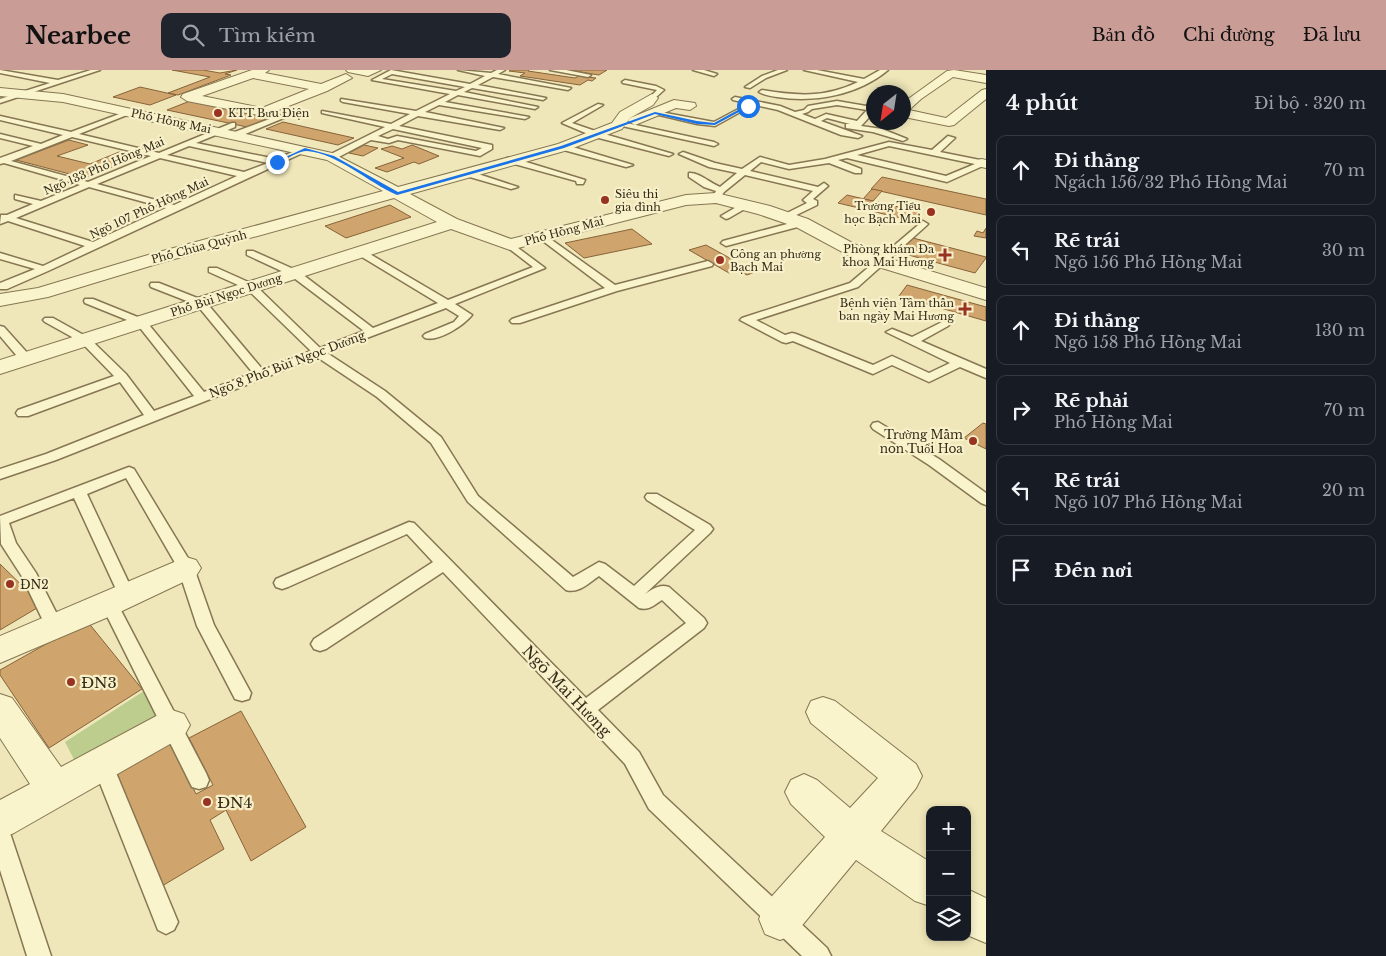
<!DOCTYPE html>
<html lang="vi">
<head>
<meta charset="utf-8">
<style>
	body { margin:0; font-family:"Libre Baskerville",serif; background:#20242c; color:#f1f3f6 }
	.controls { position:absolute; right:15px; bottom:15px; display:grid; overflow:hidden; border-radius:10px; box-shadow:0 2px 8px #0003 }
	.controls button { width:45px; height:45px; display:grid; place-items:center; padding:0; border:0; border-bottom:1px solid #363941; background:#171b24; color:#f1f3f6; font:25px sans-serif }
	.compass { position:absolute; left:866px; top:15px; width:45px; height:45px; border-radius:50%; background:#171b24; box-shadow:0 2px 8px #0003; rotate:210deg }
	.stop { position:absolute; width:15px; height:15px; margin:-11px; border:4px solid #1a73e8; border-radius:50%; background:#fff }
	.stop.end { background:#1a73e8; border-color:#fff; box-shadow:0 1px 5px #0008 }
	.list { margin:0; padding:0; list-style:none }
	h2 { display:flex; justify-content:space-between; align-items:center; height:65px; margin:0; padding:0 20px; font-size:21px }
	h2 small { font-size:16px; font-weight:400; color:#9ea1a6 }
	.list li { display:grid; grid-template-columns:32px 1fr auto; gap:15px; align-items:center; box-sizing:border-box; height:70px; margin:0 10px 10px; padding:0 10px; border:1px solid #363941; border-radius:10px }
	.list b { display:block; font-size:19px; white-space:nowrap }
	.list p { margin:0; font-size:16px; white-space:nowrap; color:#9ea1a6 }
	.list em { font-size:16px; font-style:normal; color:#9ea1a6 }
	.icon { flex:none; width:28px; height:28px; fill:none; stroke:currentColor; stroke-width:2; stroke-linecap:round; stroke-linejoin:round }
	.map { position:relative; flex:none; width:986px; height:886px; overflow:hidden }
	header { display:flex; align-items:center; gap:30px; box-sizing:border-box; height:70px; padding:0 25px; background:#c99c96; color:#111 }
	header strong { font-size:24px }
	nav { display:flex; gap:28px; margin-inline-start:auto; font-size:18px }
	.search { width:350px; height:45px; background:#20242c; display:flex; align-items:center; gap:12px; box-sizing:border-box; padding:0 18px; border-radius:10px; color:#9ea1a6; font-size:19px }
	main { display:flex }
	aside { flex:1; background:#171b24 }
	.map>svg:first-child { display:block }
	.green { fill:#bccd8e }
	.building { fill:#d0a56d; stroke:#876338 }
	.lines { fill:none; stroke-linecap:round; stroke-linejoin:round }
	.lane-casing { stroke:#867653; stroke-width:3 }
	.street-casing { stroke:#867653; stroke-width:2 }
	.lane { fill:#faf4cc; fill-rule:evenodd }
	.street { fill:#faf4cc; fill-rule:evenodd }
	.route { fill:#1a73e8 }
	.poi-dot { fill:#983221; stroke:#f7f0c9; stroke-width:2 }
	.labels { text-anchor:middle; dominant-baseline:central; stroke-width:4.5; stroke-linejoin:round; paint-order:stroke }
	.far-poi-label { font-size:11px; fill:#342b19; stroke:#f7f0c9; text-anchor:start }
	.far-street-label { font-size:11px; fill:#342b19; stroke:#f7f0c9 }
	.street-label { font-size:12px; fill:#342b19; stroke:#f7f0c9 }
	.poi-label { font-size:12px; fill:#342b19; stroke:#f7f0c9; text-anchor:end }
	.near-poi-label { font-size:15px; fill:#342b19; stroke:#f7f0c9; text-anchor:start }
	.near-street-label { font-size:15px; fill:#342b19; stroke:#f7f0c9 }
</style>
</head>
<body>
<header>
<strong>Nearbee</strong>
<div class="search"><svg class="icon" aria-label="search" viewBox="0 0 24 24"><circle cx="10" cy="10" r="6"/><path d="M15 15l6 6"/></svg>Tìm kiếm</div>
<nav><a>Bản đồ</a><a>Chỉ đường</a><a>Đã lưu</a></nav>
</header>
<main>
<div class="map">
<svg width="986" height="886" viewBox="0 0 986 886">
	<rect width="100%" height="100%" fill="#efe7b9"/>
	<polygon class="green" points="144,621 164,654 79,699 65,672"/>
	<g class="building">
		<polygon points="172,0 203,0 220,3 237,0 225,4 231,5 178,25 168,23 210,7"/>
		<polygon points="511,0 529,0 528,1 575,8 579,6 596,8 592,11 588,10 580,15 520,6 525,3 509,1"/>
		<polygon points="568,0 607,0 599,5"/>
		<polygon points="140,17 176,25 150,35 113,27"/>
		<polygon points="190,31 271,47 247,57 167,40"/>
		<polygon points="283,52 354,68 338,75 266,59"/>
		<polygon points="69,70 88,75 57,86 90,94 119,82 137,87 85,108 16,90"/>
		<polygon points="364,75 378,78 363,86 349,83"/>
		<polygon points="412,75 439,86 419,94 414,92 387,102 375,98 404,88 381,79 392,76 402,79"/>
		<polygon points="882,107 986,129 986,145 871,119"/>
		<polygon points="872,119 882,121 873,131 863,129"/>
		<polygon points="847,125 873,131 920,142 913,151 838,133"/>
		<polygon points="390,135 411,147 346,168 325,156"/>
		<polygon points="986,158 986,168 974,166 977,161 983,163"/>
		<polygon points="632,159 652,174 584,188 565,173"/>
		<polygon points="913,168 986,187 986,188 975,203 905,184 901,181"/>
		<polygon points="706,175 755,202 747,205 738,200 729,203 689,180"/>
		<polygon points="907,215 986,237 986,251 899,226"/>
		<polygon points="983,353 986,354 986,379 964,368"/>
		<polygon points="0,494 42,535 0,560"/>
		<polygon points="87,551 142,619 49,678 0,605 0,600"/>
		<polygon points="241,641 306,757 251,791 226,740 210,750 224,779 157,819 108,698 169,667 196,724 213,715 189,668"/>
	</g>
	<g class="lines">
		<defs>
			<g id="lane">
				<polygon points="0,0 58,10 91,0 100,0 0,33 0,29 50,13 0,3"/>
				<path d="M391,0l79,14 15,-8 -27,-6 33,3 6,-3h8l-7,4 73,14 -3,2 -75,-13 -15,8 68,13 -3,2 -71,-12 -8,4 74,15 -3,2 -77,-14 -13,7 84,15 -4,2 -86,-14 -14,7 79,16 -4,2 -82,-14 -19,10 93,19v4l-12,7 -82,-16 -9,3 -18,-3 -36,19h-6v-4l56,-28 -63,-14v-2l69,13 19,-10 -67,-12 -2,-1v-2l75,12 34,-17 -78,-14zM392,4l73,13 -9,4 -74,-12zM393,59l89,19 -6,3 -79,-15 -9,3 -10,-3z"/>
				<polygon points="550,0 566,0 591,5 588,7"/>
				<polygon points="693,0 704,0 717,4 714,6"/>
				<polygon points="778,0 787,0 766,8 750,18 745,17 762,6"/>
				<path d="M804,0h13l47,9 16,-9h8c-30,25 -73,33 -111,27 -6,-1 -13,-2 -18,-5l3,-2c36,6 62,8 96,-8z"/>
				<polygon points="625,10 656,16 664,20 654,29 650,29 650,27 657,20 623,13 622,12"/>
				<path d="M735,27l45,9 15,6 9,-2 4,-4 29,-5 35,6 2,5 -13,14 21,3 25,10 -4,2 -30,-9 -27,-4v-4h4l-23,-6 -6,3 41,15 -4,2 -17,-3 -63,-25 -45,-10 -1,-1zM837,35l30,5 -10,11 -31,-7 -11,5 -13,-5 6,-2 4,-3z"/>
				<polygon points="598,34 603,35 572,53 601,63 673,84 669,86 595,67 562,53"/>
				<polygon points="746,35 751,36 715,56 697,54 651,43 655,41 714,52"/>
				<path d="M130,40l4,2 -2,1 -53,21 80,19 73,-30h3v4l-39,16 80,16 26,-11 7,2 -261,121 -41,18h-7v-6l35,-14 -35,-10v-6l43,13 42,-20 -77,-25 -8,3 1,-9h6l26,-11 -18,-5v-4l26,6 39,-16 -76,-22 -4,1v-6l33,-12 -33,-8v-4l41,10 22,-9 -63,-15v-4l71,16zM72,67l79,19 -63,26 -77,-21zM189,76l79,17 -24,9 -77,-17zM160,88l77,18 -63,29 -77,-21zM89,117l77,21 -73,34 -77,-24z"/>
				<polygon points="261,41 286,47 238,67 232,67 232,63 275,47 261,43"/>
				<polygon points="622,52 714,72 718,74 714,76 622,56"/>
				<path d="M948,66l7,2 -15,14 45,9v4l-38,17 -100,-24 -9,2 23,9v4h-6l-26,-10 -40,6 -28,-7 -11,9 68,16 6,-4 4,3 -15,13 4,2v4l-31,15 -5,-3 2,-2 24,-12 -4,-3 10,-9 -68,-16 -21,17 -5,8h-6l-1,-2 4,-7 -12,-4 -15,-10v-4c10,-1 21,10 31,14l17,-14 -28,-6 -30,-13 4,-2 32,11 27,6 18,-12 29,8 36,-6 64,-17 43,8zM889,76l86,18 -29,12 -89,-21z"/>
				<polygon points="560,75 566,75 633,95 626,97 560,79"/>
				<polygon points="507,88 513,88 585,110 583,114 577,114 576,111 507,92"/>
				<polygon points="463,101 469,101 518,117 511,119 463,105"/>
				<polygon points="745,132 748,133 748,137 729,148 726,149 721,146"/>
				<polygon points="802,150 807,153 805,155 726,176 721,173 723,171"/>
				<polygon points="923,151 928,154 926,156 858,217 756,250 785,265 792,263 796,264 873,295 892,286 929,303 950,293 886,262 892,259 912,267 944,251 950,254 948,256 921,271 986,299 986,308 960,297 929,312 892,295 873,304 793,271 786,273 782,272 740,250 742,248 850,213"/>
				<polygon points="542,163 615,215 708,191 713,194 712,196 617,221 520,253 512,253 510,251 512,249 605,218 539,168 539,164"/>
				<path d="M510,172l35,26 -90,36 17,11c-8,10 -33,27 -47,23l-2,-2 2,-2 29,-12 5,-6 -13,-8 -119,45 58,38 56,46 37,59 95,81 26,-15 6,2 29,22 61,-56 -48,-30 -2,-3 2,-3h10l53,31 3,4 -3,4 -65,61c8,-5 14,-10 24,-7l35,31 3,5 -3,5 -106,82 41,42 24,43 164,153 4,8h-29l-153,-147 -24,-45 -182,-192 -117,77 -6,2 -6,-2 -3,-5 3,-5 119,-77 -26,-28 -119,53 -6,2 -6,-2 -2,-4 2,-4 133,-57 5,1 172,175 100,-75 -24,-23c-8,5 -13,11 -23,8l-40,-32c-10,7 -21,18 -33,14l-98,-88 -37,-59 -54,-46 -60,-40 -261,103 -56,19v-10l46,-15 98,-39 -24,-33 -92,34h-10l-2,-3 2,-3 96,-34 -33,-34 -36,-20 -2,-2 2,-2h8l36,20 37,36 28,37 40,-15 -57,-72 -52,-21 -1,-2 1,-2h8l52,21 59,72 49,-19 -56,-68 -46,-18 -1,-2 1,-2h8l46,18 58,69 48,-19 -64,-62 -38,-17v-4h8l38,17 65,63 44,-17 -74,-56 -43,-20v-4h6l45,20 75,57 65,-25 -81,-49v-4h6l85,50 85,-33 -26,-20 -2,-2z"/>
				<polygon points="0,256 4,257 30,286 32,289 30,292 22,292 0,266"/>
				<polygon points="878,352 939,389 986,423 986,435 981,433 929,395 873,359 871,356 873,353"/>
				<polygon points="129,397 134,399 194,498 214,555 251,623 249,629 242,631 235,629 197,556 178,498 126,408 87,424 135,526 133,530 127,532 121,530 74,428 9,453 16,473 36,503 63,556 60,561 54,563 48,561 21,505 1,474 0,446"/>
				<polygon points="109,528 115,529 206,703 209,710 206,717 199,719 192,717 101,534 103,529"/>
				<polygon points="102,684 109,687 112,693 178,852 174,860 166,864 158,860 92,693 95,687"/>
				<polygon points="0,756 8,759 11,766 51,886 27,886 0,800"/>
			</g>
			<g id="street">
				<path d="M252,0h17l-4,3 56,11 25,-10 6,4 -25,13 -64,25 -76,-15 -6,-4 2,-3zM253,8l56,11 -47,19 -60,-12z"/>
				<polygon points="346,0 381,0 368,6 348,2"/>
				<polygon points="954,0 986,5 986,13 953,7 921,29 909,40 946,48 982,20 986,19 986,29 954,55 949,56 904,47 904,32 947,1"/>
				<polygon points="0,18 63,24 332,83 398,117 558,74 612,53 620,42 652,24 658,28 653,35 630,48 622,59 568,80 410,124 457,149 511,169 686,125 716,123 770,136 808,149 871,183 986,218 986,230 859,191 796,157 758,144 716,133 686,135 510,180 451,159 0,304 0,290 437,152 394,128 160,193 48,227 0,236 0,224 38,218 148,185 383,121 327,90 63,32 0,26"/>
				<polygon points="674,30 695,33 696,36 690,40 676,38 635,55 628,51 630,48"/>
				<polygon points="982,89 986,90 986,98 977,96 975,93 977,90"/>
				<polygon points="186,487 196,490 201,498 196,506 120,542 0,593 0,566"/>
				<polygon points="0,624 12,628 61,697 160,644 172,640 184,644 190,655 184,666 14,763 0,769 0,730 30,714 0,668"/>
				<polygon points="823,627 835,631 916,694 922,706 916,718 881,761 930,792 930,836 915,831 856,790 795,864 780,870 765,864 759,849 765,834 825,767 791,734 785,722 791,710 804,704 817,710 850,738 878,708 811,653 806,642 811,631"/>
				<polygon points="967,819 986,828 986,873 967,865"/>
			</g>
		</defs>
		<use href="#lane" class="lane-casing"/>
		<use href="#street" class="street-casing"/>
		<use href="#lane" class="lane"/>
		<use href="#street" class="street"/>
	</g>
	<path class="route" d="M747,35l3,1 -35,19 -18,-1 -42,-10 -91,34 -167,47c-28,-12 -60,-42 -90,-44 -8,0 -21,8 -29,12l-3,-1 30,-14 29,8 64,36 163,-46 94,-34 42,9 17,2z"/>
	<g class="poi-dot">
		<circle cx="218" cy="43" r="5"/>
		<circle cx="605" cy="130" r="5"/>
		<circle cx="931" cy="142" r="5"/>
		<path d="M942.5 177.5h5v5h5v5h-5v5h-5v-5h-5v-5h5z"/>
		<circle cx="720" cy="190" r="5"/>
		<path d="M962.5 231.5h5v5h5v5h-5v5h-5v-5h-5v-5h5z"/>
		<circle cx="973" cy="371" r="5"/>
		<circle cx="10" cy="514" r="5"/>
		<circle cx="71" cy="612" r="5"/>
		<circle cx="207" cy="732" r="5"/>
	</g>
	<g class="labels">
		<g class="far-poi-label">
			<text x="228" y="43">KTT Bưu Điện</text>
			<text x="615" y="124">Siêu thị<tspan x="615" dy="13">gia đình</tspan></text>
			<text x="921" y="136" text-anchor="end">Trường Tiểu<tspan x="921" dy="13">học Bạch Mai</tspan></text>
			<text x="934" y="179" text-anchor="end">Phòng khám Đa<tspan x="934" dy="13">khoa Mai Hương</tspan></text>
			<text x="730" y="184">Công an phường<tspan x="730" dy="13">Bạch Mai</tspan></text>
			<text x="954" y="233" text-anchor="end">Bệnh viện Tâm thần<tspan x="954" dy="13">ban ngày Mai Hương</tspan></text>
		</g>
		<g class="far-street-label">
			<text transform="translate(171 51) rotate(12)">Phố Hồng Mai</text>
			<text transform="translate(104 96) rotate(-23)">Ngõ 133 Phố Hồng Mai</text>
			<text transform="translate(149 138) rotate(-25)">Ngõ 107 Phố Hồng Mai</text>
			<text transform="translate(564 161) rotate(-15)">Phố Hồng Mai</text>
			<text transform="translate(199 177) rotate(-15)">Phố Chùa Quỳnh</text>
			<text transform="translate(226 225) rotate(-18)">Phố Bùi Ngọc Dương</text>
		</g>
		<g class="street-label">
			<text transform="translate(287 294) rotate(-21)">Ngõ 8 Phố Bùi Ngọc Dương</text>
		</g>
		<g class="poi-label">
			<text x="963" y="364">Trường Mầm<tspan x="963" dy="14">non Tuổi Hoa</tspan></text>
			<text x="20" y="514" text-anchor="start">ĐN2</text>
		</g>
		<g class="near-poi-label">
			<text x="81" y="612">ĐN3</text>
			<text x="217" y="732">ĐN4</text>
		</g>
		<g class="near-street-label">
			<text transform="translate(567 621) rotate(46)">Ngõ Mai Hương</text>
		</g>
	</g>
</svg>
<div class="controls">
<button>+</button>
<button>−</button>
<button><svg class="icon" aria-label="layers" viewBox="0 0 24 24"><path d="M12 4l9 5-9 5-9-5zM3 14l9 5 9-5"/></svg></button>
</div>
<svg class="compass" viewBox="-18 -18 36 36"><path d="M0-13l5 13h-10z" fill="#e53935"/><path d="M0 13l5-13h-10z" fill="#9ea1a6"/></svg>
<div class="stop" style="left:748px;top:36px"></div>
<div class="stop end" style="left:277px;top:92px"></div>
</div>
<aside>
<h2>4 phút<small>Đi bộ · 320 m</small></h2>
<ul class="list">
<li><svg class="icon" aria-label="ahead" viewBox="0 0 24 24"><path d="M12 20V5M6 11l6-6 6 6"/></svg><div><b>Đi thẳng</b><p>Ngách 156/32 Phố Hồng Mai</p></div><em>70 m</em></li>
<li><svg class="icon" aria-label="left" viewBox="0 0 24 24"><path d="M17 20v-9H6M10 6l-5 5 5 5"/></svg><div><b>Rẽ trái</b><p>Ngõ 156 Phố Hồng Mai</p></div><em>30 m</em></li>
<li><svg class="icon" aria-label="ahead" viewBox="0 0 24 24"><path d="M12 20V5M6 11l6-6 6 6"/></svg><div><b>Đi thẳng</b><p>Ngõ 158 Phố Hồng Mai</p></div><em>130 m</em></li>
<li><svg class="icon" aria-label="right" viewBox="0 0 24 24"><path d="M7 20v-9h11M14 6l5 5-5 5"/></svg><div><b>Rẽ phải</b><p>Phố Hồng Mai</p></div><em>70 m</em></li>
<li><svg class="icon" aria-label="left" viewBox="0 0 24 24"><path d="M17 20v-9H6M10 6l-5 5 5 5"/></svg><div><b>Rẽ trái</b><p>Ngõ 107 Phố Hồng Mai</p></div><em>20 m</em></li>
<li><svg class="icon" aria-label="arrive" viewBox="0 0 24 24"><path d="M6 21V4h12l-3 4 3 4H6"/></svg><div><b>Đến nơi</b></div></li>
</ul>
</aside>
</main>
</body>
</html>
